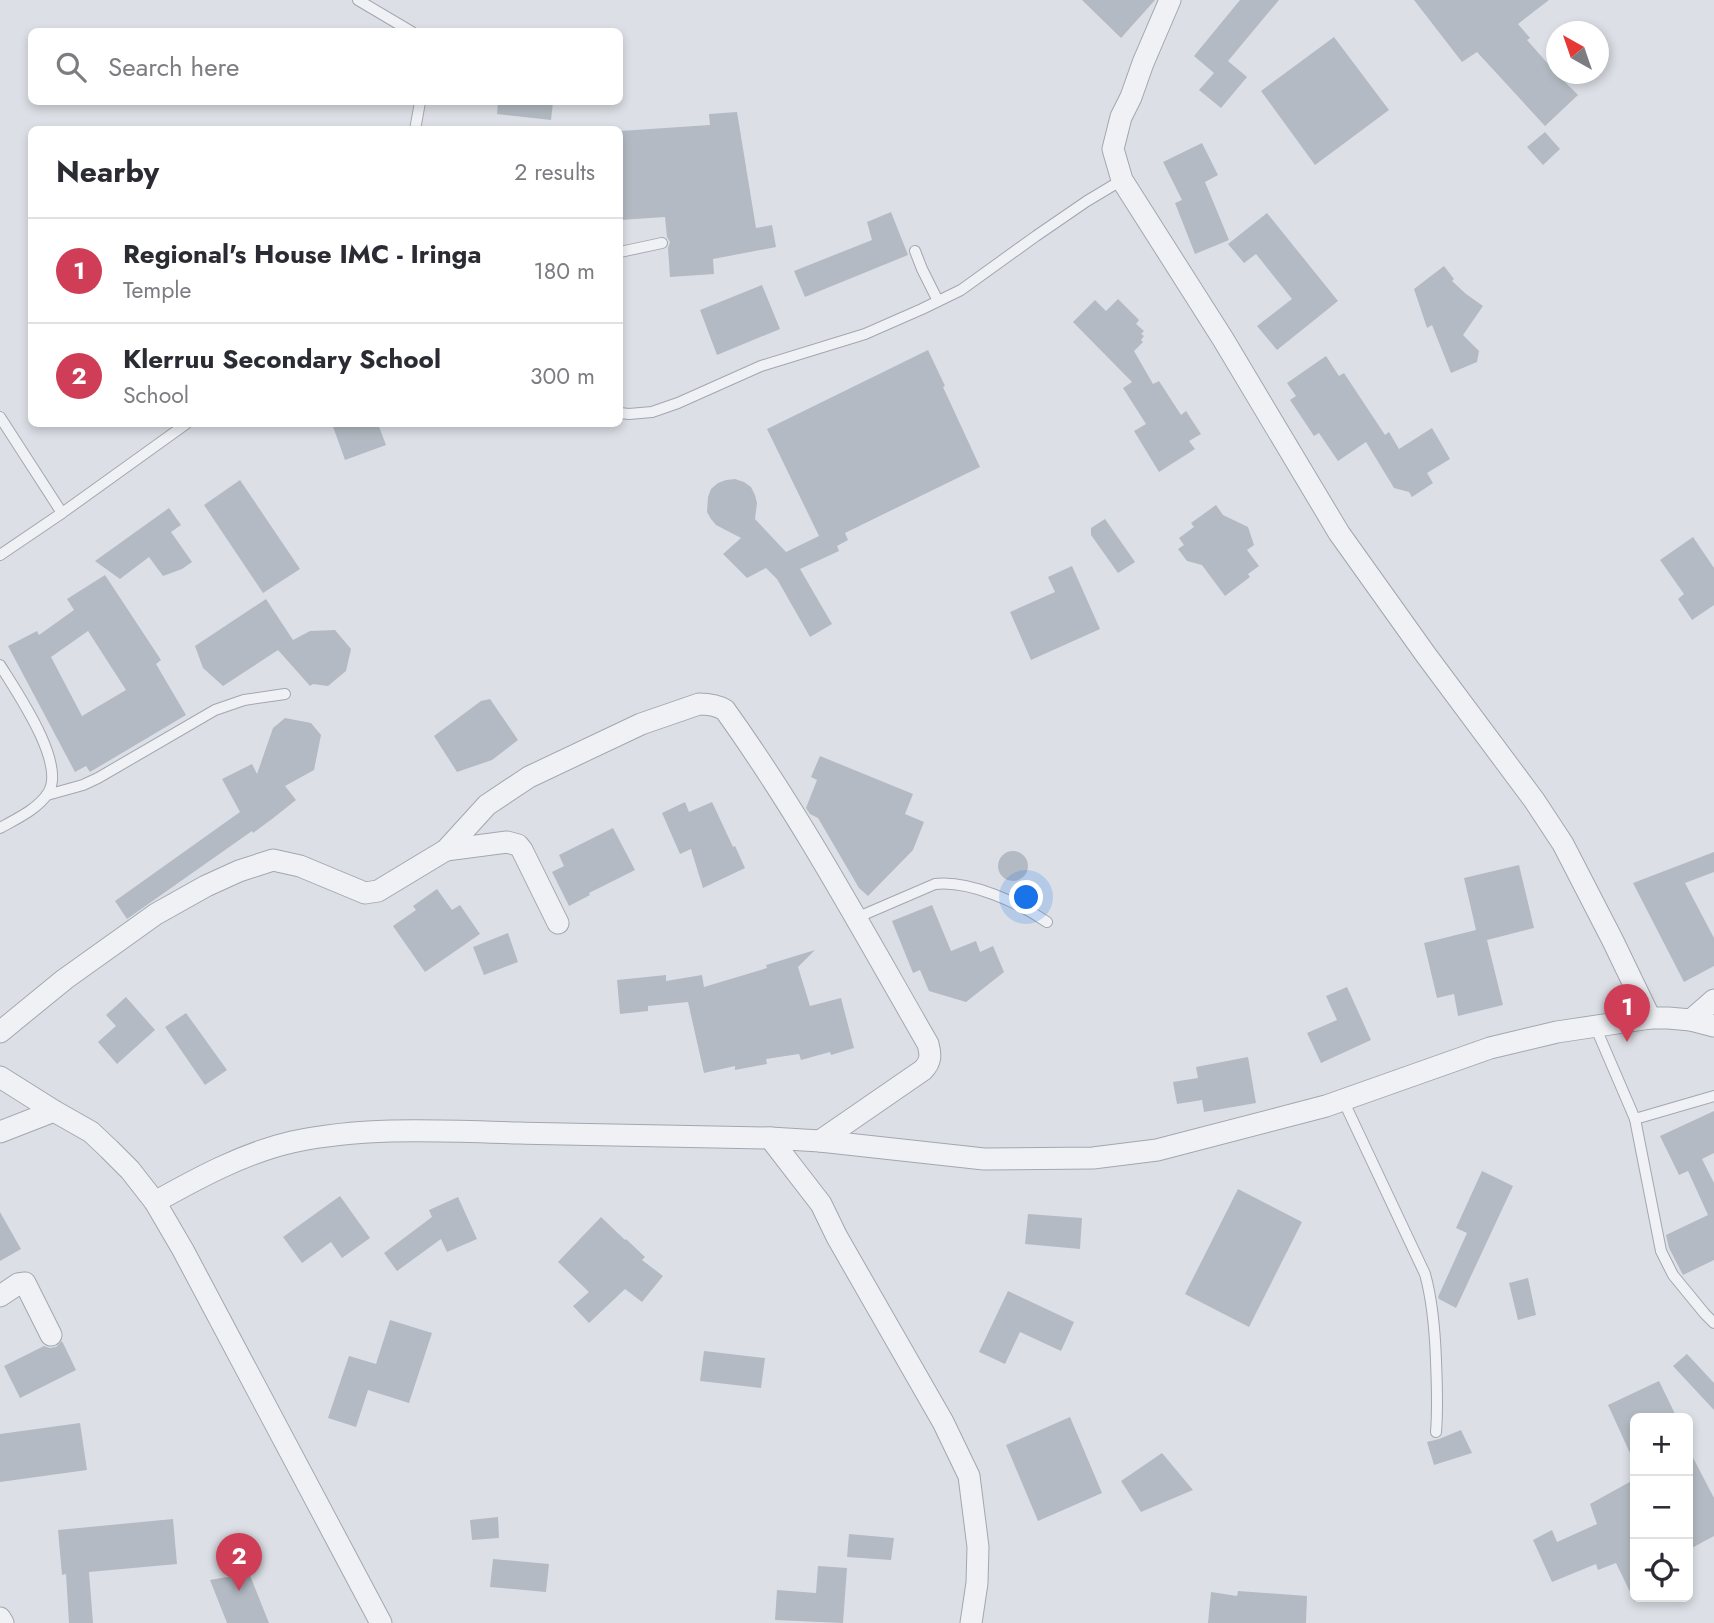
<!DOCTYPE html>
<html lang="en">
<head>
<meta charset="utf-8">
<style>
	body { margin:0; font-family:Jost,sans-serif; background:#f7f7f7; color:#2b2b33 }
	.controls { position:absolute; right:21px; bottom:21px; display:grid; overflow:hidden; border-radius:10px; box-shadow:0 4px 10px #0003 }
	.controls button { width:63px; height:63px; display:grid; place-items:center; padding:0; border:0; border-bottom:2px solid #e1e1e2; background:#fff; color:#2b2b33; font:35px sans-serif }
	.compass { position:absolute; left:1546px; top:21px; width:63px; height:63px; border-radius:50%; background:#fff; box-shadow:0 4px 10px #0003; rotate:320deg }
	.you { position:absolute; left:1027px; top:898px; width:24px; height:24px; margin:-18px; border:5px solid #fff; border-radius:50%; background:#1a73e8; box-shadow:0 0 0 10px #1a73e833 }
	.badge { display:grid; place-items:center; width:46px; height:46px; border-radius:50%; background:#cf3e56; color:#fff; font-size:23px; font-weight:700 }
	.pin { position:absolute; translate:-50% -58px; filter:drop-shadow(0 2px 4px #0008) }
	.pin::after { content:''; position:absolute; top:37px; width:24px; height:21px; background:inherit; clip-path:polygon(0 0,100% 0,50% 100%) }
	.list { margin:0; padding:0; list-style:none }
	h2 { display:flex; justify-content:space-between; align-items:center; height:91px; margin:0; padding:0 28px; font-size:30px }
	h2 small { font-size:23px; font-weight:400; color:#7c7c81 }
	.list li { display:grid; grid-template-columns:46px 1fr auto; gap:21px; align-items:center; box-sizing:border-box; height:105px; padding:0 28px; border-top:2px solid #e1e1e2 }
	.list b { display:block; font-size:26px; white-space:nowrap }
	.list p { margin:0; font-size:23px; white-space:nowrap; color:#7c7c81 }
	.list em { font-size:23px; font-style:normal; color:#7c7c81 }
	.icon { flex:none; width:38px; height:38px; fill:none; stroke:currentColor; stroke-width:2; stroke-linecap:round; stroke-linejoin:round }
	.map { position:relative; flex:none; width:1714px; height:1623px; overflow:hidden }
	.search { position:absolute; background:#fff; box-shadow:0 4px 10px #0003; left:28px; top:28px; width:595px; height:77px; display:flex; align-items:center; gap:18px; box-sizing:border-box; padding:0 24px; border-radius:10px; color:#7c7c81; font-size:26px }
	.panel { position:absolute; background:#fff; box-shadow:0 4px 10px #0003; left:28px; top:126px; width:595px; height:301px; border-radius:10px }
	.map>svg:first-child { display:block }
	.building { fill:#b3bac3; fill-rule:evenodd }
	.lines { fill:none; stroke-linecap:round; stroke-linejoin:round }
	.lane-casing { stroke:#a2a7b0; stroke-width:12 }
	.street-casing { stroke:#a2a7b0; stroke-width:23 }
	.lane { stroke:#eff1f5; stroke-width:10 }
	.street { stroke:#eff1f5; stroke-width:21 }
</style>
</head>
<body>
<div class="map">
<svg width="1714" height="1623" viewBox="0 0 1714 1623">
	<rect width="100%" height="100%" fill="#dce0e6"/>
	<g class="building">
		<polygon points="1082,0 1155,0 1121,38"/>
		<polygon points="1240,0 1279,0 1228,61 1247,77 1221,108 1199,90 1214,73 1194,56"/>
		<polygon points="1414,0 1549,0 1518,24 1530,38 1527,40 1557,74 1578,95 1545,126 1477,52 1462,62"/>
		<polygon points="1334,37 1389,110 1315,165 1261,91"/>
		<polygon points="498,102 553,102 551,120 497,114"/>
		<polygon points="737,112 756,228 772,225 776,247 713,259 714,274 670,277 668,248 670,242 667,237 665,217 620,220 620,131 710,125 709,114"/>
		<polygon points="1545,132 1560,149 1543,165 1527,147"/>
		<polygon points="1202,143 1218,175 1205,182 1229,240 1195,254 1175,203 1182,200 1163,162"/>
		<polygon points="891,212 908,255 805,297 794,271 872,240 867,222"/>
		<polygon points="1267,213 1338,301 1277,350 1257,326 1292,299 1256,254 1244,263 1228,244"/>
		<polygon points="1444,266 1454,279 1452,281 1466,294 1483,306 1463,335 1479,351 1477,362 1451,373 1432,325 1427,328 1414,289"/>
		<polygon points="762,285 780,329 717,355 700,310"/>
		<polygon points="1118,299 1139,320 1136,324 1144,331 1141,334 1144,336 1141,340 1143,342 1134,351 1153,384 1159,381 1181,415 1186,411 1201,434 1189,441 1195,449 1159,472 1134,431 1146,424 1123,388 1132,382 1073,322 1095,300 1106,311"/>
		<polygon points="928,350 945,386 943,387 980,467 845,533 848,540 837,546 839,551 800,569 832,624 810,637 777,579 766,568 747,578 723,554 741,538 716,525 711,519 707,512 708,497 711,489 718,483 726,480 735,479 744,482 751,487 755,495 757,503 755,519 786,552 819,536 767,429"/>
		<polygon points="1326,356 1339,376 1344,373 1385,435 1389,432 1399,449 1432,428 1450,459 1427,473 1433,483 1412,497 1409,492 1394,488 1366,442 1338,461 1319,433 1314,436 1290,400 1296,396 1287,383"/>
		<polygon points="332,424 378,424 386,445 345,460"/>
		<polygon points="240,480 300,569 263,593 204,505"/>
		<polygon points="1216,505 1223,515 1248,527 1254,545 1247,550 1259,566 1248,574 1250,577 1225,596 1202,565 1187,561 1178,549 1184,545 1179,538 1194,527 1191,523"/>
		<polygon points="169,508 181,525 171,532 192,562 182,569 163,576 149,557 120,579 95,561"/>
		<polygon points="1105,519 1135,562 1118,573 1091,535 1091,528"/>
		<polygon points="1693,537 1714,568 1714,605 1692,620 1678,599 1684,594 1660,560"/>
		<polygon points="1072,566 1100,629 1031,660 1010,612 1055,592 1048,577"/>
		<path d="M105,575l56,85 -5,4 30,51 -96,57 -4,-6 -11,6 -67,-126 29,-15 2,4 35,-25 -7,-11zM88,631l38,59 -44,26 -31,-59z"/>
		<polygon points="266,599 293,640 310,631 335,630 351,649 346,671 328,686 313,684 310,686 278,650 223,686 203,668 195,646"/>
		<polygon points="490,699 518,740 492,760 457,772 434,736 481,701"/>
		<polygon points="285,718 311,723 321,735 314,770 285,786 296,800 272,819 253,833 252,831 127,919 115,901 240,812 222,779 252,764 257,774 273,728"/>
		<polygon points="820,756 913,794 905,814 924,822 913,850 868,896 859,888 818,818 810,814 806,808 817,780 811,777"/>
		<polygon points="685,802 689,812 712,802 733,847 735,846 745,868 703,888 691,849 680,854 662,813"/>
		<polygon points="613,828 635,870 589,893 590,895 569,906 552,872 564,866 559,855"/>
		<circle cx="1013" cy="866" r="15"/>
		<polygon points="1714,852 1714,872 1685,883 1714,938 1714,966 1684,982 1633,883"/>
		<polygon points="1519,865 1534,928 1487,940 1503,1005 1458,1016 1454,994 1437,998 1424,943 1476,930 1464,878"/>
		<polygon points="437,889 452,910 460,905 480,934 425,972 393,926 416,910 413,906"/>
		<polygon points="932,905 951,951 976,941 980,952 993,946 1004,972 966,1002 929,991 920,970 913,973 892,921"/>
		<polygon points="508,933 518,962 484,975 473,947"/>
		<polygon points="815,950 798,967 810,1006 841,998 854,1048 831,1055 830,1052 801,1060 799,1054 766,1059 767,1064 735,1070 735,1066 704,1073 688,1002 648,1006 648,1011 620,1014 617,980 666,975 666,981 702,975 704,987 767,968 766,965"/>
		<polygon points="1347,987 1371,1040 1321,1063 1307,1033 1337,1020 1326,996"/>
		<polygon points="126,997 155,1030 117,1064 98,1042 116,1026 106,1015"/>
		<polygon points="186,1013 227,1070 205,1085 165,1027"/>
		<polygon points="1248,1057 1256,1103 1204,1112 1202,1100 1177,1104 1173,1082 1198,1078 1196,1067"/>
		<polygon points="1714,1111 1714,1153 1702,1159 1714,1183 1714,1260 1683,1275 1669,1248 1666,1235 1708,1215 1688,1171 1679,1175 1660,1136"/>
		<polygon points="1482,1171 1513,1186 1456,1308 1439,1299 1438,1297 1467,1233 1456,1228"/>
		<polygon points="1238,1189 1302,1222 1249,1327 1185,1294"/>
		<polygon points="340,1196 370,1238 342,1258 331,1242 302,1263 283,1237"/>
		<polygon points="458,1197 477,1239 447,1252 441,1239 397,1271 384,1253 432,1217 429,1210"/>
		<polygon points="0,1212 21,1249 0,1261"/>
		<polygon points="1028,1214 1082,1218 1080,1249 1025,1244"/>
		<polygon points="601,1217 625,1240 626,1239 645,1257 642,1260 663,1276 642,1302 625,1289 589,1323 573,1306 589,1292 558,1262"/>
		<polygon points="1528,1278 1536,1315 1518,1320 1509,1283"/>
		<polygon points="1008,1291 1074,1322 1061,1351 1020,1332 1005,1364 979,1352"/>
		<polygon points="390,1320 432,1333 409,1403 368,1390 356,1427 328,1418 349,1356 376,1364"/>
		<polygon points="62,1341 76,1370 20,1398 4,1366 44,1346 50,1348 56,1347"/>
		<polygon points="704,1351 765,1358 761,1388 700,1381"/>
		<polygon points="1687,1354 1714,1383 1714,1410 1673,1366"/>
		<polygon points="1659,1381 1677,1418 1635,1418 1635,1464 1608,1405"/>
		<polygon points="1070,1417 1102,1493 1038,1521 1006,1445"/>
		<polygon points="80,1423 87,1470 0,1482 0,1434"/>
		<polygon points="1461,1430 1472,1453 1434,1465 1427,1442 1439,1439"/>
		<polygon points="1688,1448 1714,1498 1714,1536 1688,1550"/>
		<polygon points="1162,1453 1193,1490 1141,1512 1121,1481"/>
		<polygon points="1635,1479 1635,1602 1616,1563 1598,1570 1596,1564 1552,1582 1533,1540 1552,1530 1557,1542 1597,1524 1590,1504"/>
		<polygon points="498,1517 499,1538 472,1540 470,1520"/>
		<polygon points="173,1519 177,1564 89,1572 93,1623 69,1623 66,1574 62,1575 58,1530"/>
		<polygon points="849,1534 894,1538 891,1560 847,1557"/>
		<polygon points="493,1559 549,1564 546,1592 490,1587"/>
		<polygon points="818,1566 847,1568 843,1623 775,1620 777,1590 816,1593"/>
		<polygon points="249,1573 269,1623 227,1623 210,1580"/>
		<polygon points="1238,1591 1307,1596 1306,1623 1208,1623 1211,1592 1237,1596"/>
	</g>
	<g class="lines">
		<defs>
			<g id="lane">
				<polyline points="358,0 412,32"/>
				<polyline points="415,130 420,102"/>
				<polyline points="915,251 922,269 938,301"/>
				<polyline points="620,252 662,243"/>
				<polyline points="620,413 629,414 652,412 678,403 761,366 865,334 922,309 961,290 1036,236 1087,201 1122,180"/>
				<polyline points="0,417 62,513"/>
				<polyline points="0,555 62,513 186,424"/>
				<path d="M0,665c16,26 67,99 48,128 -10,16 -32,26 -48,35"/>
				<polyline points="47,795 83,785 98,778 215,710 244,700 285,694"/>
				<path d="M856,918l79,-34c35,-4 84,19 112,38"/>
				<polyline points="1595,1026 1635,1119 1661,1251 1673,1275 1705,1314 1714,1323"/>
				<path d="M1343,1100l82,174c8,29 10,57 11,87 1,24 2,47 0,71"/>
				<polyline points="1635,1119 1714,1096"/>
			</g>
			<g id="street">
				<polyline points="1170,0 1143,63 1131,97 1121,117 1113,149 1122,180 1223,339 1339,533 1426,655 1534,800 1563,844 1613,941 1650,1018"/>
				<polyline points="446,850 507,842 518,845 522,850 558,923"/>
				<polyline points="1691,1020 1714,1000"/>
				<path d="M0,1032l65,-53 91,-65 50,-28 33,-15 34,-11 27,6 65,27 13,-2 68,-41 41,-45 42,-28 112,-53 58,-20c9,0 18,1 26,6 76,106 138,221 203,334 3,11 3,18 -5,26l-103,71"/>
				<polyline points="0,1077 54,1111 91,1132 109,1149 130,1170 155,1202 183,1250 381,1623"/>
				<polyline points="0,1132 54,1111"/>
				<polyline points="770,1138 821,1204 837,1237 943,1422 969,1476 978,1547 977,1583 971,1623"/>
				<path d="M155,1202c43,-24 89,-49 137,-60 74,-16 152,-11 228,-9 83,2 166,3 250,5l50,3 164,18 109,-1 64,-8 169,-44 164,-58 67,-16 93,-14h18l23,2 23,6"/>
				<polyline points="0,1296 18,1284 25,1283 51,1335"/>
				<polyline points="0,1618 3,1623"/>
			</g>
		</defs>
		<use href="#lane" class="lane-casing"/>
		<use href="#street" class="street-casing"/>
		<use href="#lane" class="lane"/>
		<use href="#street" class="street"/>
	</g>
</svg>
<div class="controls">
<button>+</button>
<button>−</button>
<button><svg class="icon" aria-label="locate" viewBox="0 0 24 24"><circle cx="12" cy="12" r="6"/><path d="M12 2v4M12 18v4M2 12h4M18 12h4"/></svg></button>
</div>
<svg class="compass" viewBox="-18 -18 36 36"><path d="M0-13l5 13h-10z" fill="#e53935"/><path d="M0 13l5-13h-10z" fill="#7c7c81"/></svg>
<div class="you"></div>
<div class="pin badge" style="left:1627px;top:1042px">1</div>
<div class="pin badge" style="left:239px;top:1591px">2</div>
<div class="search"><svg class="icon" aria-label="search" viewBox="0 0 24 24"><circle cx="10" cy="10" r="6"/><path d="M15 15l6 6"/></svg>Search here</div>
<section class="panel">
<h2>Nearby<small>2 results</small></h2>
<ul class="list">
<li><span class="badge">1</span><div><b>Regional's House IMC - Iringa</b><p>Temple</p></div><em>180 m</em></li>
<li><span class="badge">2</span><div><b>Klerruu Secondary School</b><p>School</p></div><em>300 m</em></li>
</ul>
</section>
</div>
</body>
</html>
